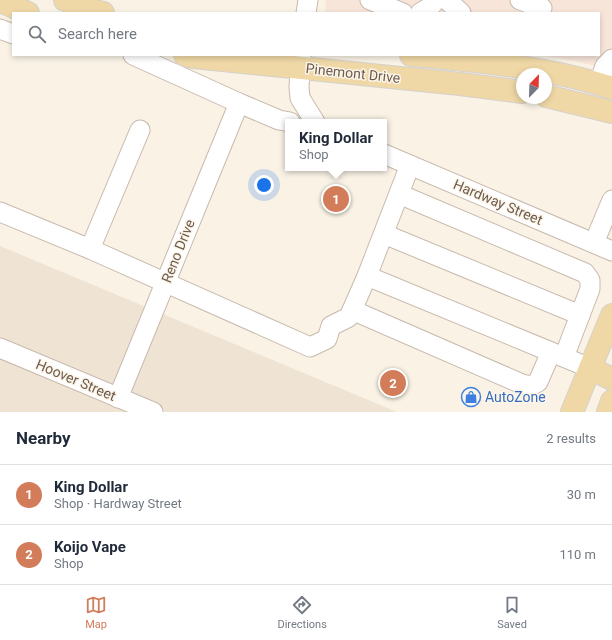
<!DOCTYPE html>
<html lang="en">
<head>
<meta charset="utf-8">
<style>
	body { margin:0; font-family:Roboto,sans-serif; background:#f6f6f7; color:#1f2937 }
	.compass { position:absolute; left:516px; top:68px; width:36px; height:36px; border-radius:50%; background:#fff; box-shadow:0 2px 6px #0003; rotate:23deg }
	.you { position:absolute; left:264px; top:185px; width:14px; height:14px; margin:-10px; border:3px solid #fff; border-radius:50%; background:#1a73e8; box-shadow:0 0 0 6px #1a73e833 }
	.badge { display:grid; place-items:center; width:26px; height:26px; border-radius:50%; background:#d27c5a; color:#fff; font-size:13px; font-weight:700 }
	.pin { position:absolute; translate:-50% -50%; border:2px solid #fff; box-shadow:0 1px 4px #0006 }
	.popup { position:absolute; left:285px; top:119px; width:102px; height:52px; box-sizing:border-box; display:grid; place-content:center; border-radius:0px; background:#fff; filter:drop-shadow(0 1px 3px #0005); font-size:13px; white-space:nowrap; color:#747a83 }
	.popup b { font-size:15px; color:#1f2937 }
	.popup::after { content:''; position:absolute; left:50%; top:100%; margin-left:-8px; border:8px solid transparent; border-top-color:#fff }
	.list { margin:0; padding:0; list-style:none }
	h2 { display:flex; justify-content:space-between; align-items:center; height:52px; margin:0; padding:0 16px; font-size:17px }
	h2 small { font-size:13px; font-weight:400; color:#747a83 }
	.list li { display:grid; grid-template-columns:26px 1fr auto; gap:12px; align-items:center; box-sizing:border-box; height:60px; padding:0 16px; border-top:1px solid #e0e1e3 }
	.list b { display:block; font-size:15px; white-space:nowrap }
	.list p { margin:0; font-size:13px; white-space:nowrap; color:#747a83 }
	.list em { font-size:13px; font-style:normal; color:#747a83 }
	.icon { flex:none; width:22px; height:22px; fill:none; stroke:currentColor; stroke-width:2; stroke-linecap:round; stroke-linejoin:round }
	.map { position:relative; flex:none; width:612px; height:412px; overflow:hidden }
	.search { position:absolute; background:#fff; box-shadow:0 2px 6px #0003; left:12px; right:12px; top:12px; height:44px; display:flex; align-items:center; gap:10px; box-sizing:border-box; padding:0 14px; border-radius:0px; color:#747a83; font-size:15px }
	.sheet { height:172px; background:#fff }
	nav { display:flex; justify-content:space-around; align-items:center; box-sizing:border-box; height:56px; border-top:1px solid #e0e1e3; background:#fff; font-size:11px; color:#747a83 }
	nav a { display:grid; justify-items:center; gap:2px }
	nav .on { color:#d27c5a }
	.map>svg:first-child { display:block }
	.residential { fill:#efe4d4 }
	.commercial { fill:#f8e5da }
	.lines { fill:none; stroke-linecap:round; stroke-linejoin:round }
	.minor-casing { stroke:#c8baad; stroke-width:21 }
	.major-casing { stroke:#d6d1cd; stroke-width:24 }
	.minor { stroke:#fff; stroke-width:19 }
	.major { stroke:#efd8a6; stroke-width:22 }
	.labels { text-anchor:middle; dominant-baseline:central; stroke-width:3; stroke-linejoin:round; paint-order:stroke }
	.street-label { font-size:14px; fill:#6e5b4e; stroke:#fcf6ea }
	.shop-label { font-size:14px; fill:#366cbe; stroke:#fcf6ea; text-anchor:start }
</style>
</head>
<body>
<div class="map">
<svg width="612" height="412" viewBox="0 0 612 412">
	<rect width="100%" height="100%" fill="#f9f2e5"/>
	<polygon class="residential" points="0,246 397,412 0,412"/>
	<polygon class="commercial" points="326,0 612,0 612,70 575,61 543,55 599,55 599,13 325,13"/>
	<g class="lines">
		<defs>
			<g id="minor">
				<polyline points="370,0 403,13"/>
				<polyline points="447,0 461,13"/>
				<polyline points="520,0 542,8"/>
				<polyline points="306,13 308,0"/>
				<polyline points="420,13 430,7 436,0"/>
				<polyline points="0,29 13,34"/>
				<polyline points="133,55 239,103 279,120 290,122"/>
				<polyline points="301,55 299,87 300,98 315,122"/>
				<polyline points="599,83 605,66 612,59"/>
				<polyline points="384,154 612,251"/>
				<polyline points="410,165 367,276 590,368"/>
				<polyline points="399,194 585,273 590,280 590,289 564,357"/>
				<polyline points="0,212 90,249 310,347 327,339 331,326 349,317 367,276"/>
				<polyline points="384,234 580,315"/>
				<polyline points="594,243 612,200"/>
				<polyline points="90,249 140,130"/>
				<polyline points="352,310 522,384 531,386 538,382 551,352"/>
				<polyline points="0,348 153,412"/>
				<polyline points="118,398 239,103"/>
			</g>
			<g id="major">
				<polyline points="65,0 87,9 103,13"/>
				<polyline points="0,1 28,13"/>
				<polyline points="185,55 193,57 460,84 522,92"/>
				<path d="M411,55c66,6 138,12 201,33"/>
				<polyline points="546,96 612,112"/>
				<polyline points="590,368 612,379"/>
				<polyline points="572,412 612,315"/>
				<polyline points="608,412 612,401"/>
			</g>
		</defs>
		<use href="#minor" class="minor-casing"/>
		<use href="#major" class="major-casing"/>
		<use href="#minor" class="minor"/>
		<use href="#major" class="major"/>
	</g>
	<defs>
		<symbol id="shop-ring" viewBox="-11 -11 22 22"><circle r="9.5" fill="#fcf6ea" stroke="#3f7fe0" stroke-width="1.5"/><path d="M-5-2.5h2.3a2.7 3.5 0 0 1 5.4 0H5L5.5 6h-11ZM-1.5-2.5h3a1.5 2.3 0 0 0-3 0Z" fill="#3f7fe0"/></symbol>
	</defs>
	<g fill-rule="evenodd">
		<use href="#shop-ring" x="460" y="386" width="22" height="22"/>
	</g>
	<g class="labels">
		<g class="street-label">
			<text transform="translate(353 73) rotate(6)">Pinemont Drive</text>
			<text transform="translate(498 202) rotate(23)">Hardway Street</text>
			<text transform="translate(178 251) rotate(-68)">Reno Drive</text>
			<text transform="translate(76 380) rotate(23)">Hoover Street</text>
		</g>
		<g class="shop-label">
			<text x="485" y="397">AutoZone</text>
		</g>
	</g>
</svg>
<svg class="compass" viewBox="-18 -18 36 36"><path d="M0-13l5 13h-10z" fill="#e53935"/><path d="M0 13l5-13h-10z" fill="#747a83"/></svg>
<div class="you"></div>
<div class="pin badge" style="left:336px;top:199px">1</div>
<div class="popup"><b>King Dollar</b>Shop</div>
<div class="pin badge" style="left:393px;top:383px">2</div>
<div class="search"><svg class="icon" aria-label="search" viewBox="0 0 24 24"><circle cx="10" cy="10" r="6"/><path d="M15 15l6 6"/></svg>Search here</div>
</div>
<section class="sheet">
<h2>Nearby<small>2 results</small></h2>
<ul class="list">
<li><span class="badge">1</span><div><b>King Dollar</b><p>Shop · Hardway Street</p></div><em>30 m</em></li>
<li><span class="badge">2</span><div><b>Koijo Vape</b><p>Shop</p></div><em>110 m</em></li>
</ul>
</section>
<nav>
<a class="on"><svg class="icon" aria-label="map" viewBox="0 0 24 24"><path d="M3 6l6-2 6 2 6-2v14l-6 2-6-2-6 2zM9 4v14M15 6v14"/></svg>Map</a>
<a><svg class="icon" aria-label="directions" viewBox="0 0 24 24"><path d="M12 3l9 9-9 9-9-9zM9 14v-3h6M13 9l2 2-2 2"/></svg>Directions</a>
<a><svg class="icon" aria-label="saved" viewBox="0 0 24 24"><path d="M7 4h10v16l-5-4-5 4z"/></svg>Saved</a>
</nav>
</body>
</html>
